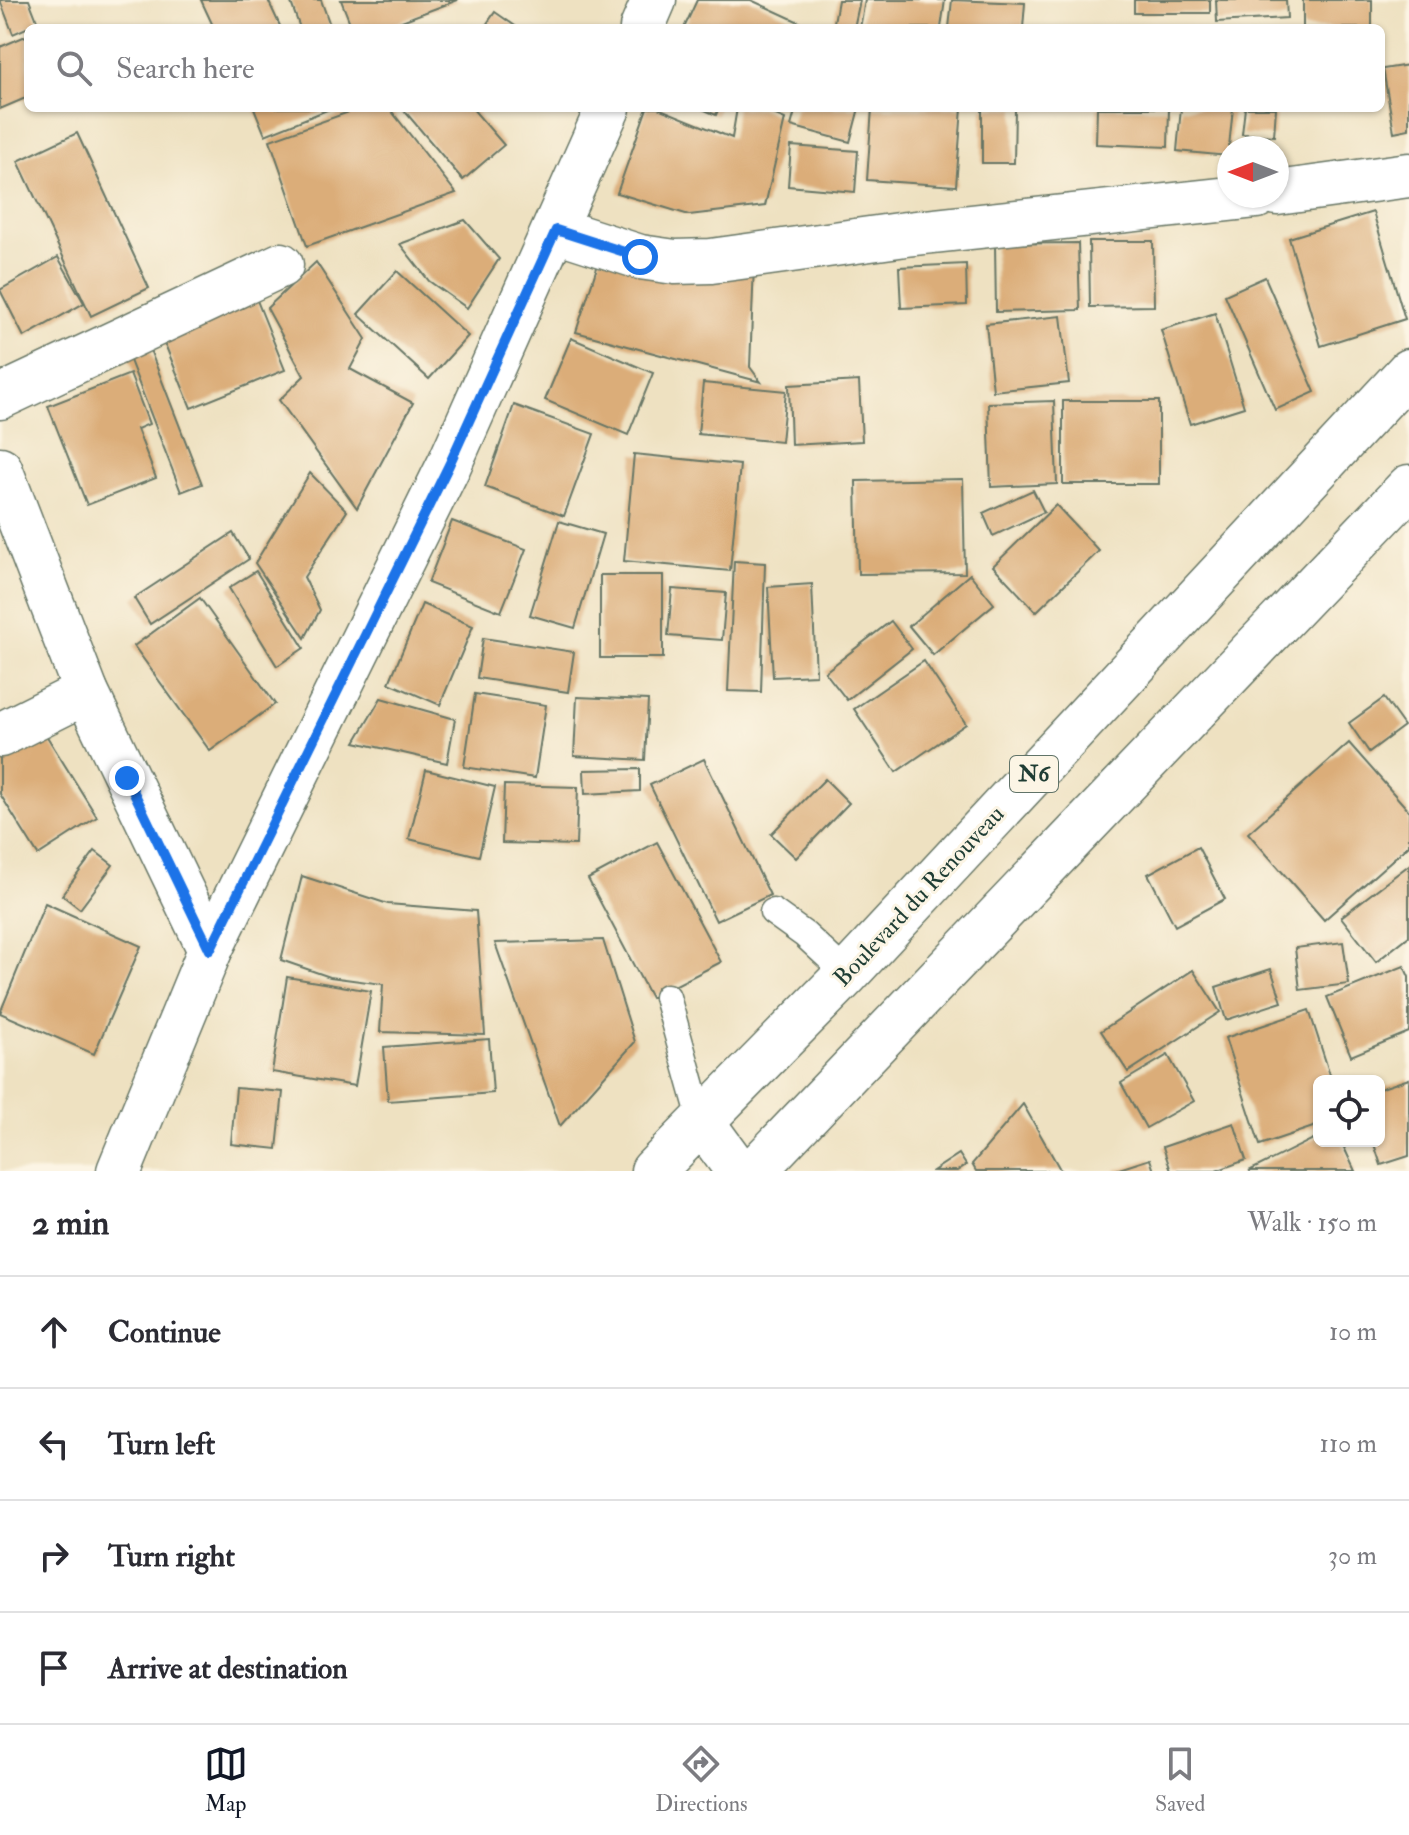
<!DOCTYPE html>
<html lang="en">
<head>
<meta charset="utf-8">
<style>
	body { margin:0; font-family:"IM FELL Double Pica",serif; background:#f2f2f3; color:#2b2b33 }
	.controls { position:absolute; right:24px; bottom:24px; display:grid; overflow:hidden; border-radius:12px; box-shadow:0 2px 6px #0004 }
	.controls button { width:72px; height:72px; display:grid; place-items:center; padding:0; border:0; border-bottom:2px solid #e1e1e2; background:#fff; color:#2b2b33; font:40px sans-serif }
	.compass { position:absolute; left:1217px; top:136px; width:72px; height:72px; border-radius:50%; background:#fff; box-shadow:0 2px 6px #0004; rotate:270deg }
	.stop { position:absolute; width:24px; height:24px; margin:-18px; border:6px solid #1a73e8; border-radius:50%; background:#fff }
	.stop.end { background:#1a73e8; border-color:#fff; box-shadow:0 2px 8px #0008 }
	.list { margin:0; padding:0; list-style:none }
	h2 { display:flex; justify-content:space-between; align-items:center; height:104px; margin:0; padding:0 32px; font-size:34px }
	h2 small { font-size:26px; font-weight:400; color:#7c7c81 }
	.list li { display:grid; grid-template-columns:52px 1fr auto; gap:24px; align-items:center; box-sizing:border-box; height:112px; padding:0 32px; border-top:2px solid #e1e1e2 }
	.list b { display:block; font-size:30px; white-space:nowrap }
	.list em { font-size:26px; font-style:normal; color:#7c7c81 }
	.icon { flex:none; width:44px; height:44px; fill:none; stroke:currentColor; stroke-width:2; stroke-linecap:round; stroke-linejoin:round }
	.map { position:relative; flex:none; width:1409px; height:1171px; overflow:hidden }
	.search { position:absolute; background:#fff; box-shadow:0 2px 6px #0004; left:24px; right:24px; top:24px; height:88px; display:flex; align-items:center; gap:20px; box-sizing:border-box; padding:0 28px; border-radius:12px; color:#7c7c81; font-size:30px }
	.sheet { height:552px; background:#fff }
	nav { display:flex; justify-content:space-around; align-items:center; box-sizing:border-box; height:112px; border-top:2px solid #e1e1e2; background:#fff; font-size:22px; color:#7c7c81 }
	nav a { display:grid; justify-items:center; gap:4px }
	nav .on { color:#111827 }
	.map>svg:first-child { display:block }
	.building { fill:#dbad79 }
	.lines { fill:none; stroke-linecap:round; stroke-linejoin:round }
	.lane-casing { stroke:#677665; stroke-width:29 }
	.street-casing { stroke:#677665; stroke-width:47 }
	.highway-casing { stroke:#677665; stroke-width:47 }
	.lane { stroke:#fff; stroke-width:26 }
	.street { stroke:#fff; stroke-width:44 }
	.highway { stroke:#fff; stroke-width:44 }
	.route { stroke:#1a73e8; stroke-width:10 }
	.labels { text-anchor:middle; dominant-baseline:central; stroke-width:6; stroke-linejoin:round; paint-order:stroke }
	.shield { fill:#fcf5e5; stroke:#617469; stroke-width:2 }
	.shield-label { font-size:22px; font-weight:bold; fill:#1f3d34 }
	.street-label { font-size:24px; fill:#1f3d34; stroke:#fcf5e5 }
</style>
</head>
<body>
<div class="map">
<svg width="1409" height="1171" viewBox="0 0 1409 1171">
	<rect width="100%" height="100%" fill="#fcf5e5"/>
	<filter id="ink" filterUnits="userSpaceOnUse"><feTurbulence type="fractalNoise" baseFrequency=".0125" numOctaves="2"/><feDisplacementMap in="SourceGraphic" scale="16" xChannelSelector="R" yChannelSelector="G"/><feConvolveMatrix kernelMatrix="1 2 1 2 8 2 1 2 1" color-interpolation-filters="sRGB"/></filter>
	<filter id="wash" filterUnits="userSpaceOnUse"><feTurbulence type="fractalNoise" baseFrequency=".006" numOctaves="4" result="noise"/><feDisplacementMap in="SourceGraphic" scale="32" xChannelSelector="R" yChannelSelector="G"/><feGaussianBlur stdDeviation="1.8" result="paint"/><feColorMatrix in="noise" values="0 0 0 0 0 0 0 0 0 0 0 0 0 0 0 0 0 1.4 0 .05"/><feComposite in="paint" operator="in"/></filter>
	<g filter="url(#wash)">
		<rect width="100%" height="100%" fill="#eee1c1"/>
		<g id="blocks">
			<g class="building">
				<polygon points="0,0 29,0 38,23 13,34"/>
				<polygon points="201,0 268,0 281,28 214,28"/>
				<polygon points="290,0 321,0 331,28 300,28"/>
				<polygon points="341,0 458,0 383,28 352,28"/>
				<polygon points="697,0 751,0 812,28 684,28"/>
				<polygon points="838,0 860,0 854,28 833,28"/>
				<polygon points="865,0 945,0 941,28 860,28"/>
				<polygon points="952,0 1025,3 1023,28 949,28"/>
				<rect x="1134" y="0" width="76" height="13"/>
				<polygon points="1216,0 1286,0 1287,18 1217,22"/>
				<rect x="1303" y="0" width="69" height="28"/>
				<polygon points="495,12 518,28 484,28"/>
				<polygon points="28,35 28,97 0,109 0,47"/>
				<polygon points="1409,65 1409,129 1394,132 1383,69"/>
				<polygon points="254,108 332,108 265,135"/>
				<polygon points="360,108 389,108 456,193 307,246 270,140"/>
				<polygon points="402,108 472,108 504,145 463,180"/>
				<polygon points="647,108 658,108 732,138 737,108 760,108 785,119 765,206 689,215 617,193"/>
				<polygon points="700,108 719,108 716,115"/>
				<polygon points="796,108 859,108 850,142 791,126"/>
				<polygon points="872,108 962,108 956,186 867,180"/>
				<polygon points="982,108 1015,108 1014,163 982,163"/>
				<polygon points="1097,108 1169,108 1168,147 1096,144"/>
				<polygon points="1181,108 1233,108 1228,156 1177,151"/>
				<polygon points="1245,108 1276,108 1274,136 1242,134"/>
				<polygon points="77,133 149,288 91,316 18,161"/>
				<polygon points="791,146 858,151 855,192 788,186"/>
				<polygon points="1373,212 1405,319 1321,346 1289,238"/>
				<polygon points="465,220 499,259 467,308 429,281 400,244"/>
				<polygon points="1089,241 1153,241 1154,306 1090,307"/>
				<polygon points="1078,243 1080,310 996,312 995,244"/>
				<polygon points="58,257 84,303 24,337 0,290"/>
				<polygon points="600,258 754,265 750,367 761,382 576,332"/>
				<polygon points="316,262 366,339 350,369 413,403 357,508 279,400 304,376 267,308"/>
				<polygon points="966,264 967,305 901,308 899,267"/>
				<polygon points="397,271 468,336 429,379 358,314"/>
				<polygon points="1265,277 1315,392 1275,410 1225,295"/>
				<polygon points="254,293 285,370 191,408 160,332"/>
				<polygon points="1215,313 1244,407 1190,424 1161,330"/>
				<polygon points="1061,316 1069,383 993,391 986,324"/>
				<polygon points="571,338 653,373 628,435 545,400"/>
				<polygon points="147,342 202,484 181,492 126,350"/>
				<polygon points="130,374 149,424 137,429 156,478 87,505 48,406"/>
				<polygon points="859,381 862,441 791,445 789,385"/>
				<polygon points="703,383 786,391 781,442 698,434"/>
				<polygon points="1054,401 1057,484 991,487 988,403"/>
				<rect x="1063" y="401" width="96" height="83"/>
				<polygon points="514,405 594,434 564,516 485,487"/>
				<polygon points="634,454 740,465 730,571 624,561"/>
				<polygon points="310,473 347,511 304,577 320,610 305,638 255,563"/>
				<polygon points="963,479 965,573 858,574 856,481"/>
				<polygon points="1033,490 1044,512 993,536 983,513"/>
				<polygon points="1056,505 1099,551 1036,612 993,566"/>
				<polygon points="452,521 526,549 501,612 428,583"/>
				<polygon points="559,521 603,534 575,628 530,615"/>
				<polygon points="233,533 249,559 150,624 134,598"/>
				<polygon points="734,561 765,563 761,692 728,691"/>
				<polygon points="256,571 304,648 277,666 229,588"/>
				<polygon points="970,574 994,604 933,655 909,626"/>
				<rect x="600" y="575" width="63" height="83"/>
				<polygon points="812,584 816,675 773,677 768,587"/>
				<polygon points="672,589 726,593 722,640 668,636"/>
				<polygon points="200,598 275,704 210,751 134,646"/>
				<polygon points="422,604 473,626 440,705 389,683"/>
				<polygon points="891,621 912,649 847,700 825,672"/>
				<polygon points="483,638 574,652 568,692 477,678"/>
				<polygon points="924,661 966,724 896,772 854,709"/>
				<polygon points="475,694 546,705 535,778 464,767"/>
				<polygon points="577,697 648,700 645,760 574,756"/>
				<polygon points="381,698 455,719 447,763 355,742"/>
				<polygon points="1384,698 1404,726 1369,752 1349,723"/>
				<polygon points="38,722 97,817 38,855 0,794 0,745"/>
				<polygon points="1349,743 1409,811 1409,845 1324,920 1248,833"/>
				<polygon points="704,759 770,895 716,921 650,785"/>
				<polygon points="640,769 640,791 585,794 584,770"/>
				<polygon points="426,770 495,787 479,856 409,839"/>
				<polygon points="825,779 849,803 796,858 771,834"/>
				<polygon points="504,785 578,787 576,845 502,843"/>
				<polygon points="657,842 721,962 651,998 588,879"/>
				<polygon points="1198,847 1225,899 1175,926 1148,874"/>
				<polygon points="95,851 113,865 80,909 62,895"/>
				<polygon points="1409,865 1409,936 1376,962 1341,917"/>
				<polygon points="302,876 388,904 476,911 485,1035 380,1032 383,984 330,977 281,960"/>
				<polygon points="45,903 141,946 94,1054 0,1013"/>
				<polygon points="603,940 635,1042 560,1126 495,943"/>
				<polygon points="1343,942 1349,984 1300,990 1295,948"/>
				<polygon points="1404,966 1409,977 1409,1032 1351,1056 1327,997"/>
				<polygon points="1271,969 1282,1002 1226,1020 1216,987"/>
				<polygon points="1193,970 1220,1012 1128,1072 1101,1031"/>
				<polygon points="287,977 371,991 355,1086 272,1072"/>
				<polygon points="1309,1010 1332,1081 1319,1081 1319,1125 1260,1145 1225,1038"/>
				<polygon points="489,1039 493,1093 388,1101 384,1047"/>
				<polygon points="1168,1055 1194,1101 1146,1128 1121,1083"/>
				<polygon points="1409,1079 1409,1156 1381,1165 1373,1141 1379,1141 1379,1089"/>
				<polygon points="236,1088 283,1092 277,1149 231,1144"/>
				<polygon points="1023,1104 1061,1171 976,1171 972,1164"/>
				<polygon points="1234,1123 1246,1160 1216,1171 1171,1171 1163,1147"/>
				<polygon points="1319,1136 1319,1141 1341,1141 1355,1171 1249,1171"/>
				<polygon points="959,1154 966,1165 957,1171 933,1171"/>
				<polygon points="1150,1159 1154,1171 1116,1171 1116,1170"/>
			</g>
		</g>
	</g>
	<g filter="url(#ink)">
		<use href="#blocks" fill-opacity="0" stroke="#677665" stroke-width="2"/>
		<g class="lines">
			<defs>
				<g id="lane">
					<polyline points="773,912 805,935 847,974"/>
					<polyline points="667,997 702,1122"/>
				</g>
				<g id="street">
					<polyline points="642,28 654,0"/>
					<polyline points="1277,193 1409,175"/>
					<polyline points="556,230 640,257 675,262 711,261 906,234 1257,196"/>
					<polyline points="0,397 281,265"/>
					<polyline points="0,469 86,692 210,950"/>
					<polyline points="0,735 86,692"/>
					<polyline points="119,1171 210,950 449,465 608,108"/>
				</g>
				<g id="highway">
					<polyline points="702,1122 738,1171"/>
					<polyline points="653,1171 847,974 1409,371"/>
					<polyline points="754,1171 1409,487"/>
				</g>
			</defs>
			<use href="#lane" class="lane-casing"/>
			<use href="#street" class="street-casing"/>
			<use href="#highway" class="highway-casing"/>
			<use href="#lane" class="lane"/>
			<use href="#street" class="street"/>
			<use href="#highway" class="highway"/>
		</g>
	</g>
	<g class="lines" filter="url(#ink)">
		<polyline class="route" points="127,778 210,950 449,465 556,230 640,257"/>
	</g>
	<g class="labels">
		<rect class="shield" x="1010" y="756" width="48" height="36" rx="6"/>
		<g class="shield-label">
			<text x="1034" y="774">N6</text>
		</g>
		<g class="street-label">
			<text transform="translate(919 896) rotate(-47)">Boulevard du Renouveau</text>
		</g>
	</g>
</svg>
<div class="controls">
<button><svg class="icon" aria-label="locate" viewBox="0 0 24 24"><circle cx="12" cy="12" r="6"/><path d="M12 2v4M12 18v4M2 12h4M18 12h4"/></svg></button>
</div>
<svg class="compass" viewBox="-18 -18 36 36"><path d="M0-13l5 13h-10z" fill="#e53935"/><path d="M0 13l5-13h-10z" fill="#7c7c81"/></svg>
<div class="stop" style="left:640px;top:257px"></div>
<div class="stop end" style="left:127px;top:778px"></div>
<div class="search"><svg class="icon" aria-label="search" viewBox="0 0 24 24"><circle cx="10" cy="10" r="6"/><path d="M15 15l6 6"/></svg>Search here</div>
</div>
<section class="sheet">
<h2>2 min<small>Walk · 150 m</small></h2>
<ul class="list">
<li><svg class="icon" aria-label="ahead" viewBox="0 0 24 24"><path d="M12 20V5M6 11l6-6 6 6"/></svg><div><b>Continue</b></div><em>10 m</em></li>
<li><svg class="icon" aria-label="left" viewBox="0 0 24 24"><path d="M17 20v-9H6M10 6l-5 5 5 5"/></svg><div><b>Turn left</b></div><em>110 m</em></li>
<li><svg class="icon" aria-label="right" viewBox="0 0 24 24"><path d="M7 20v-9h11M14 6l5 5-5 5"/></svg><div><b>Turn right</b></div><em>30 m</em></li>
<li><svg class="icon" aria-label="arrive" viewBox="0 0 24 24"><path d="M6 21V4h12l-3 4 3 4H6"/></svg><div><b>Arrive at destination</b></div></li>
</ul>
</section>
<nav>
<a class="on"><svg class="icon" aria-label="map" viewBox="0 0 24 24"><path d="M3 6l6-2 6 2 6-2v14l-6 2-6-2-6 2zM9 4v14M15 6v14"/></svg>Map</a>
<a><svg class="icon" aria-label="directions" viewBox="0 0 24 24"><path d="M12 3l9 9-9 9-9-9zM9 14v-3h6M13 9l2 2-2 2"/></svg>Directions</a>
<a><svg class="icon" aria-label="saved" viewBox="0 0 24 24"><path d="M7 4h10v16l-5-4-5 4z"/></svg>Saved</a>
</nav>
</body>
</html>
